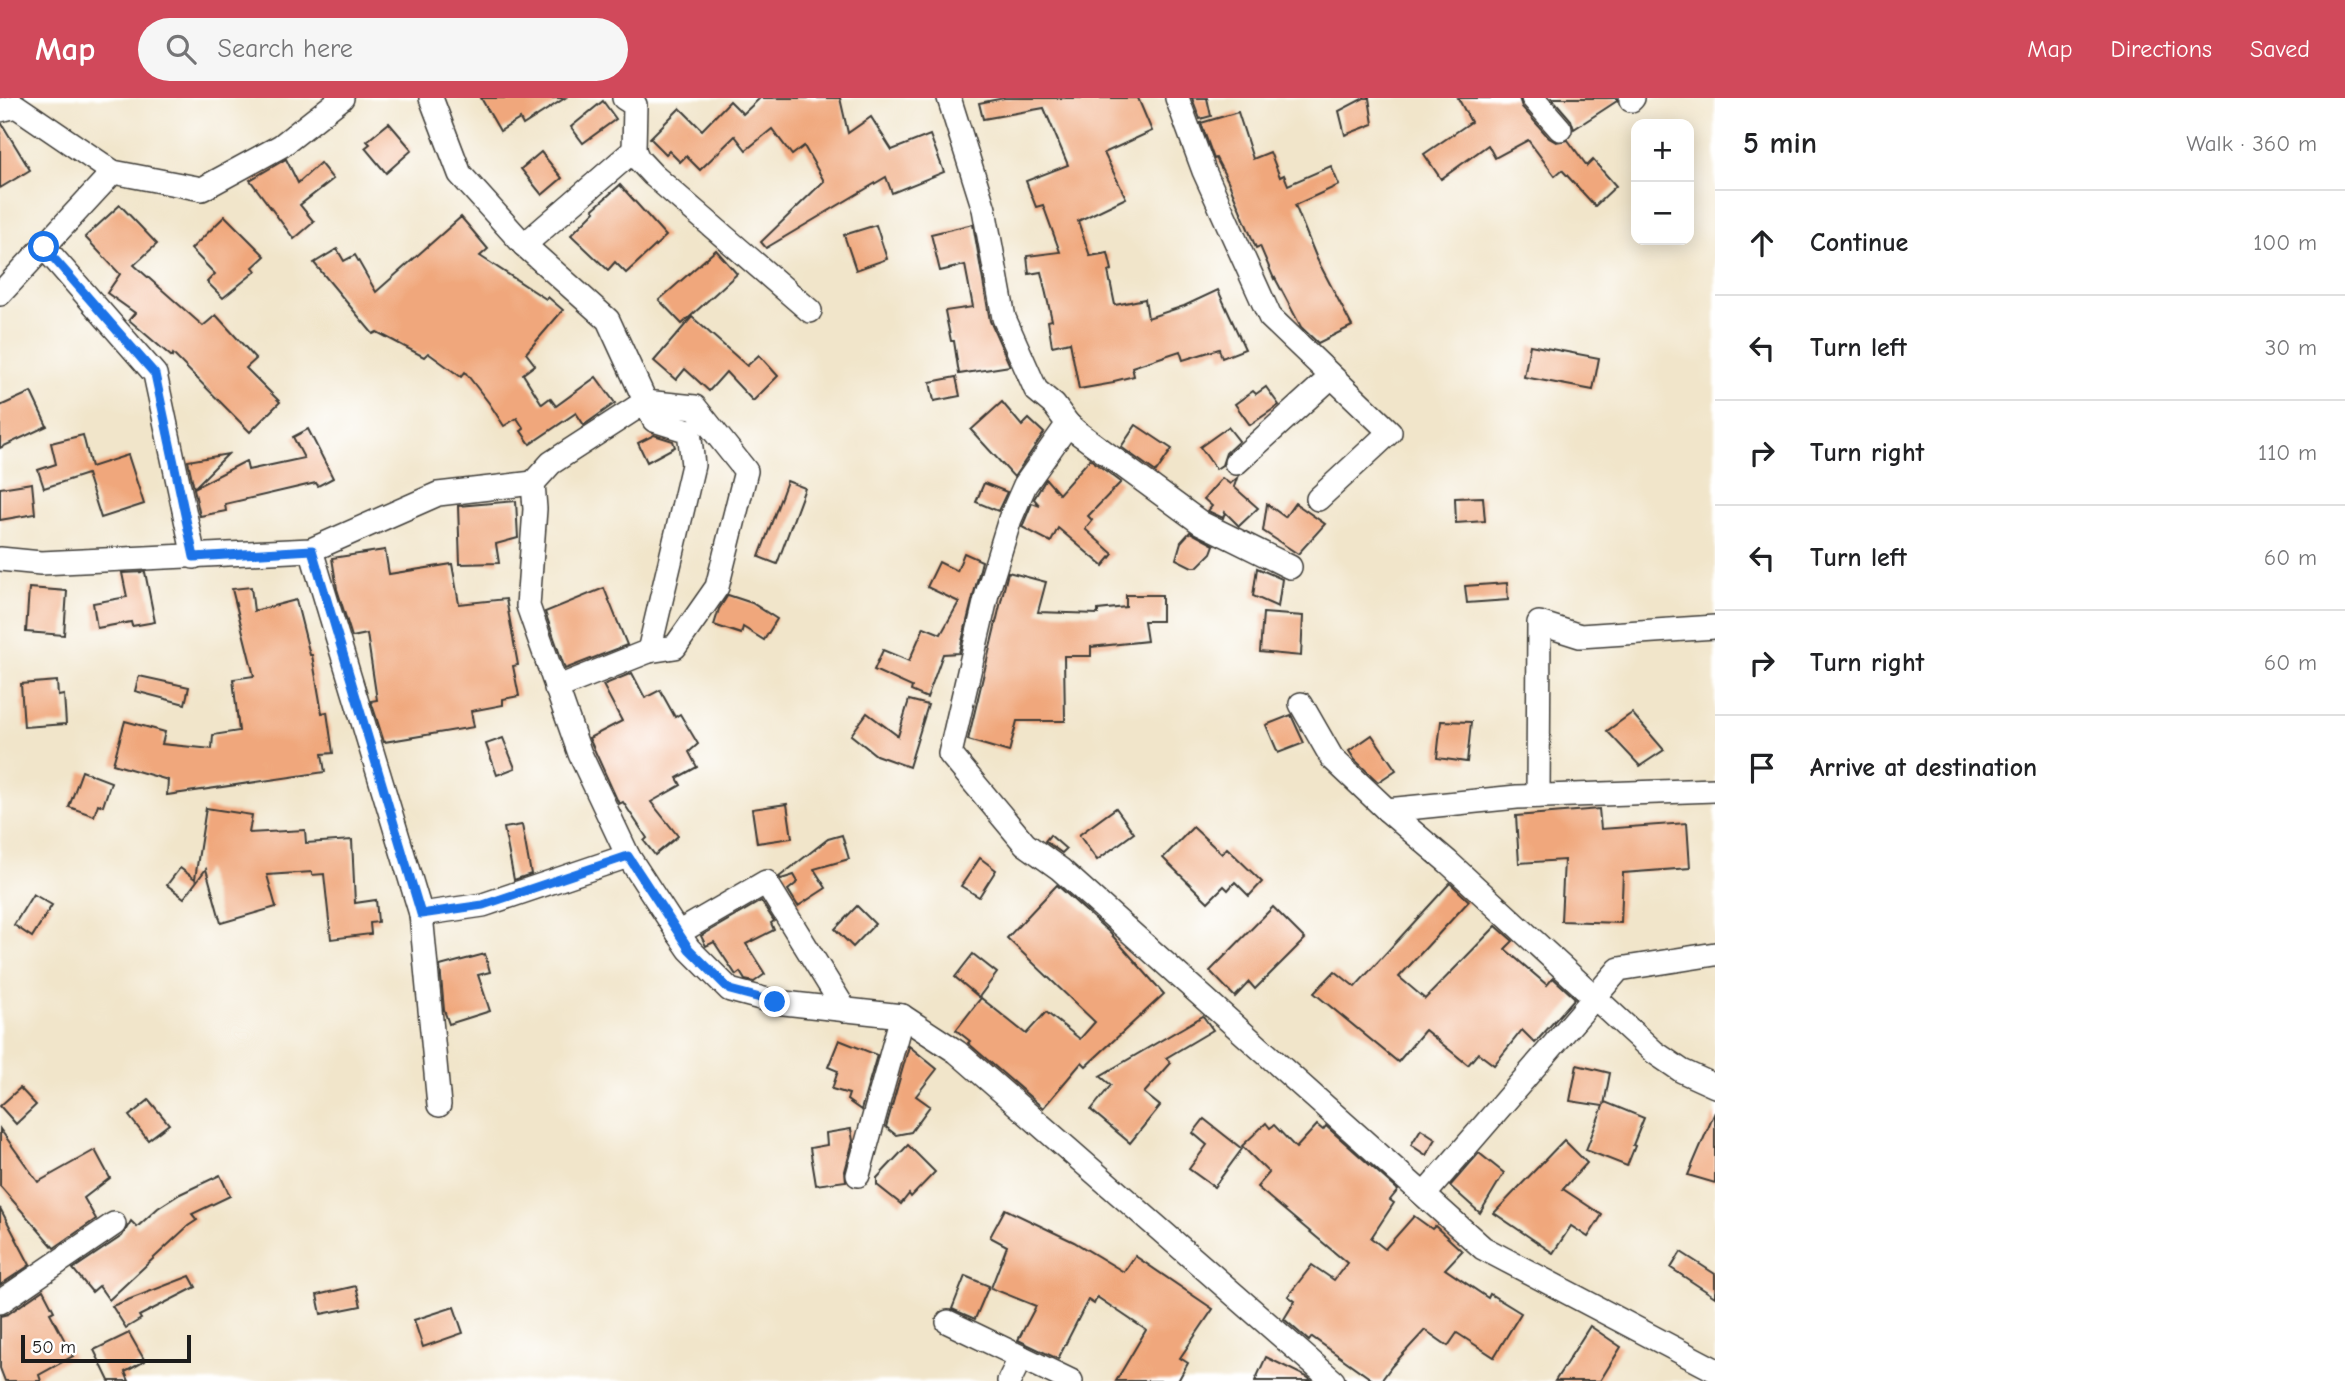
<!DOCTYPE html>
<html lang="en">
<head>
<meta charset="utf-8">
<style>
	body { margin:0; font-family:"Comic Neue",sans-serif; background:#f6f6f6; color:#202124 }
	.controls { position:absolute; right:21px; top:21px; display:grid; overflow:hidden; border-radius:14px; box-shadow:0 4px 18px #0003 }
	.controls button { width:63px; height:63px; display:grid; place-items:center; padding:0; border:0; border-bottom:2px solid #e0e0e0; background:#fff; color:#202124; font:35px sans-serif }
	.scale { position:absolute; left:21px; bottom:18px; width:170px; box-sizing:border-box; padding-left:7px; border:4px solid #1c1c1c; border-top:0; font-size:19px; line-height:24px; white-space:nowrap; color:#1c1c1c; -webkit-text-stroke:5px #fff; paint-order:stroke }
	.stop { position:absolute; width:21px; height:21px; margin:-16px; border:5px solid #1a73e8; border-radius:50%; background:#fff }
	.stop.end { background:#1a73e8; border-color:#fff; box-shadow:0 2px 7px #0008 }
	.list { margin:0; padding:0; list-style:none }
	h2 { display:flex; justify-content:space-between; align-items:center; height:91px; margin:0; padding:0 28px; font-size:30px }
	h2 small { font-size:23px; font-weight:400; color:#757577 }
	.list li { display:grid; grid-template-columns:46px 1fr auto; gap:21px; align-items:center; box-sizing:border-box; height:105px; padding:0 28px; border-top:2px solid #e0e0e0 }
	.list b { display:block; font-size:26px; white-space:nowrap }
	.list em { font-size:23px; font-style:normal; color:#757577 }
	.icon { flex:none; width:38px; height:38px; fill:none; stroke:currentColor; stroke-width:2; stroke-linecap:round; stroke-linejoin:round }
	.map { position:relative; flex:none; width:1715px; height:1283px; overflow:hidden }
	header { display:flex; align-items:center; gap:42px; box-sizing:border-box; height:98px; padding:0 35px; background:#d1495b; color:#fff }
	header strong { font-size:33px }
	nav { display:flex; gap:38px; margin-inline-start:auto; font-size:24px }
	.search { width:490px; height:63px; background:#f6f6f6; display:flex; align-items:center; gap:18px; box-sizing:border-box; padding:0 24px; border-radius:38px; color:#757577; font-size:26px }
	main { display:flex }
	aside { flex:1; background:#fff }
	.map>svg:first-child { display:block }
	.building { fill:#f0a77c }
	.lines { fill:none; stroke-linecap:round; stroke-linejoin:round }
	.minor-casing { stroke:#3c3a36; stroke-width:26 }
	.minor { stroke:#fff; stroke-width:23 }
	.route { stroke:#1a73e8; stroke-width:9 }
</style>
</head>
<body>
<header>
<strong>Map</strong>
<div class="search"><svg class="icon" aria-label="search" viewBox="0 0 24 24"><circle cx="10" cy="10" r="6"/><path d="M15 15l6 6"/></svg>Search here</div>
<nav><a>Map</a><a>Directions</a><a>Saved</a></nav>
</header>
<main>
<div class="map">
<svg width="1715" height="1283" viewBox="0 0 1715 1283">
	<rect width="100%" height="100%" fill="#fff"/>
	<filter id="ink" filterUnits="userSpaceOnUse"><feTurbulence type="fractalNoise" baseFrequency=".0143" numOctaves="2"/><feDisplacementMap in="SourceGraphic" scale="14" xChannelSelector="R" yChannelSelector="G"/><feConvolveMatrix kernelMatrix="1 2 1 2 8 2 1 2 1" color-interpolation-filters="sRGB"/></filter>
	<filter id="wash" filterUnits="userSpaceOnUse"><feTurbulence type="fractalNoise" baseFrequency=".00686" numOctaves="4" result="noise"/><feDisplacementMap in="SourceGraphic" scale="28" xChannelSelector="R" yChannelSelector="G"/><feGaussianBlur stdDeviation="1.57" result="paint"/><feColorMatrix in="noise" values="0 0 0 0 0 0 0 0 0 0 0 0 0 0 0 0 0 1.4 0 .05"/><feComposite in="paint" operator="in"/></filter>
	<g filter="url(#wash)">
		<rect width="100%" height="100%" fill="#f1e5ca"/>
		<g id="blocks">
			<g class="building">
				<polygon points="481,0 565,0 523,27 520,21 500,33"/>
				<polygon points="760,0 840,0 848,35 871,19 892,52 930,37 944,74 892,95 886,79 766,150 761,144 824,83 804,48 792,57 772,31 746,52 735,38 700,72 686,58 680,64 669,53 666,56 650,40 680,10 702,32 730,3 743,16"/>
				<polygon points="1004,0 1138,0 1152,33 1104,55 1126,100 1078,123 1090,158 1108,155 1112,172 1108,173 1115,207 1145,201 1148,220 1184,208 1218,192 1245,251 1222,260 1219,251 1183,262 1180,253 1132,269 1134,278 1114,283 1114,285 1079,291 1070,244 1052,248 1048,223 1052,222 1041,174 1029,176 1027,158 1060,154 1043,107 1036,109 1026,83 1068,67 1044,10 983,21 979,5"/>
				<polygon points="1192,0 1207,0 1211,18 1200,21"/>
				<polygon points="1364,0 1369,0 1373,26 1345,37 1339,13"/>
				<polygon points="1458,0 1519,0 1522,9 1549,40 1556,44 1568,42 1587,68 1593,62 1616,88 1595,108 1562,72 1555,78 1528,42 1495,60 1488,47 1441,81 1424,56 1471,24"/>
				<polygon points="1552,0 1617,0 1617,3 1574,31 1571,22"/>
				<polygon points="603,3 616,21 583,45 571,29"/>
				<polygon points="1238,14 1253,61 1270,54 1280,79 1284,77 1288,87 1331,68 1339,87 1295,107 1317,161 1352,228 1318,245 1301,229 1275,180 1274,181 1260,148 1256,150 1228,83 1216,60 1214,61 1201,25"/>
				<polygon points="389,25 412,52 386,75 365,50 370,46 367,43"/>
				<polygon points="0,26 2,26 30,72 0,90"/>
				<polygon points="541,54 562,80 542,97 521,71"/>
				<polygon points="286,61 298,85 320,65 333,81 300,107 314,124 294,141 250,82"/>
				<polygon points="620,87 666,138 626,175 615,164 608,172 571,137 595,113 593,111"/>
				<polygon points="120,107 157,146 134,167 203,228 216,217 256,261 246,270 280,304 250,334 173,256 172,259 129,222 135,215 107,195 120,176 85,139"/>
				<polygon points="225,118 265,158 253,169 256,173 223,200 207,184 215,176 191,151"/>
				<polygon points="461,119 488,151 480,158 546,201 548,199 563,212 526,255 535,267 523,276 542,306 550,300 556,308 596,279 615,305 584,327 576,315 530,346 521,333 524,331 517,320 504,328 489,305 465,274 461,279 428,255 424,259 377,234 373,236 314,165 337,151 344,163 355,157 376,194"/>
				<polygon points="973,126 990,223 1010,268 959,276 954,243 951,243 945,213 973,209 965,167 940,173 931,136"/>
				<polygon points="876,127 887,161 856,172 844,137"/>
				<polygon points="716,152 737,176 682,226 659,202"/>
				<polygon points="692,219 747,268 759,257 778,278 753,303 726,274 709,293 685,271 676,282 654,263"/>
				<polygon points="1530,247 1599,260 1593,292 1524,279"/>
				<polygon points="956,279 960,298 934,303 930,284"/>
				<polygon points="1266,289 1279,307 1250,327 1235,306 1253,293 1256,296"/>
				<polygon points="31,294 47,328 0,350 0,308"/>
				<polygon points="1002,304 1022,328 1029,321 1044,335 1014,379 971,332"/>
				<polygon points="1136,327 1172,351 1156,374 1121,349"/>
				<polygon points="1228,329 1239,343 1226,355 1222,367 1216,371 1200,349"/>
				<polygon points="308,331 333,380 318,388 316,385 225,406 226,413 200,418 188,363 228,356 194,390 246,363 248,372 304,360 293,339"/>
				<polygon points="83,337 91,369 128,357 144,406 101,420 87,376 44,390 38,372 56,366 51,345"/>
				<polygon points="654,337 673,343 675,349 647,364 638,345"/>
				<polygon points="1090,361 1121,384 1088,418 1092,422 1085,431 1113,456 1103,468 1058,430 1051,444 1022,429 1032,405 1040,408 1034,401 1046,381 1059,396"/>
				<polygon points="1222,380 1230,386 1237,380 1234,389 1258,410 1239,428 1225,414 1223,420 1208,413 1212,408 1204,401"/>
				<polygon points="787,383 805,390 777,466 759,459"/>
				<polygon points="32,385 35,416 0,422 0,390"/>
				<polygon points="984,385 1007,394 998,413 976,404"/>
				<polygon points="1483,399 1485,423 1456,425 1455,400"/>
				<polygon points="516,403 518,440 496,446 499,465 460,466 458,408"/>
				<polygon points="1295,405 1325,426 1298,456 1263,433 1267,406 1285,419"/>
				<polygon points="1190,434 1214,447 1211,455 1197,469 1192,469 1176,461 1181,444"/>
				<polygon points="385,452 389,476 452,466 459,506 506,501 518,567 513,568 519,598 503,601 503,607 471,613 474,629 384,644 371,603 377,602 367,536 352,539 337,491 332,460"/>
				<polygon points="964,455 982,463 959,555 943,556 927,600 911,593 912,589 874,572 883,552 909,563 924,529 941,536 959,504 927,489 939,464 957,473"/>
				<polygon points="1257,470 1282,481 1278,509 1253,498"/>
				<polygon points="145,474 155,524 132,528 131,524 97,530 93,505 127,499 122,475"/>
				<polygon points="1008,474 1046,484 1038,514 1098,516 1098,512 1126,509 1126,497 1162,497 1162,523 1144,523 1147,543 1091,549 1091,558 1064,558 1065,623 1017,623 1009,654 968,642"/>
				<polygon points="1507,485 1508,502 1467,505 1465,488"/>
				<polygon points="251,489 254,513 296,502 310,557 312,557 322,615 327,614 333,655 322,656 325,674 167,697 168,682 113,666 125,623 165,634 162,646 212,651 213,637 239,633 233,581 254,578 232,491"/>
				<polygon points="29,490 67,493 64,537 26,534"/>
				<polygon points="604,490 627,547 565,571 545,514"/>
				<polygon points="728,497 752,505 777,521 764,542 743,529 741,536 714,527 719,511"/>
				<polygon points="1263,515 1303,518 1301,558 1260,554"/>
				<polygon points="632,575 645,600 660,592 675,619 680,616 698,646 689,654 697,669 677,680 681,687 651,704 678,738 655,757 644,743 647,740 623,704 619,706 589,640 622,623 603,587"/>
				<polygon points="139,578 189,589 185,606 135,593"/>
				<polygon points="57,583 58,598 64,597 66,626 24,629 21,586"/>
				<polygon points="909,602 928,607 909,669 876,657 851,637 867,615 898,638"/>
				<polygon points="1632,615 1664,652 1640,668 1607,633"/>
				<polygon points="1291,617 1304,645 1278,655 1266,627"/>
				<polygon points="1441,623 1471,624 1467,664 1437,660"/>
				<polygon points="1372,637 1396,672 1378,684 1355,662 1349,653"/>
				<polygon points="503,640 515,670 497,677 486,646"/>
				<polygon points="82,673 111,684 103,708 98,706 94,718 69,709"/>
				<polygon points="787,706 792,740 757,745 752,711"/>
				<polygon points="206,710 252,717 249,735 305,732 306,745 352,742 355,805 376,802 378,824 370,825 371,836 331,841 324,776 312,777 312,774 267,777 276,809 221,825 206,771 184,800 167,787 180,770 195,781"/>
				<polygon points="1116,710 1134,735 1097,762 1079,737"/>
				<polygon points="1599,711 1601,731 1687,725 1690,770 1623,775 1621,825 1561,823 1564,762 1519,765 1516,718"/>
				<polygon points="522,727 531,776 514,782 504,730"/>
				<polygon points="1193,729 1222,756 1227,750 1262,784 1249,798 1235,784 1228,792 1224,788 1208,804 1163,760"/>
				<polygon points="842,737 849,761 814,771 826,790 798,808 788,792 798,784 794,777 781,781 779,779 828,741"/>
				<polygon points="1050,737 1066,751 1062,755 1045,743"/>
				<polygon points="980,760 996,772 979,799 961,788"/>
				<polygon points="1450,785 1469,803 1399,879 1425,901 1496,828 1513,843 1505,851 1547,887 1553,880 1575,900 1535,945 1522,932 1494,967 1478,955 1468,967 1425,932 1398,964 1314,895 1335,873 1355,889"/>
				<polygon points="1057,787 1110,835 1164,896 1086,968 1082,964 1043,1010 968,945 970,943 956,932 981,900 1026,936 1046,914 1080,941 1095,924 1007,840"/>
				<polygon points="33,796 52,807 32,839 14,827"/>
				<polygon points="761,803 774,823 771,825 774,832 746,846 765,876 754,884 745,882 740,874 736,877 714,844 706,848 701,838"/>
				<polygon points="857,808 875,826 853,849 835,831"/>
				<polygon points="1273,809 1305,841 1255,891 1249,884 1235,899 1210,873"/>
				<polygon points="485,856 490,874 478,877 490,913 449,926 444,912 440,868"/>
				<polygon points="973,856 997,875 979,899 955,879"/>
				<polygon points="1203,918 1213,932 1166,960 1171,965 1144,995 1160,1008 1130,1045 1091,1012 1111,987 1100,978"/>
				<polygon points="839,942 877,957 861,1012 847,1002 849,996 832,991 838,973 828,969"/>
				<polygon points="909,948 937,971 916,998 930,1008 911,1034 896,1037 886,1029"/>
				<polygon points="1577,967 1610,975 1604,1007 1605,1004 1644,1020 1633,1047 1635,1048 1627,1068 1586,1052 1603,1008 1570,1003"/>
				<polygon points="20,990 36,1007 16,1026 0,1008"/>
				<polygon points="149,1002 169,1026 148,1042 129,1018"/>
				<polygon points="1715,1014 1715,1085 1688,1077"/>
				<polygon points="1204,1021 1242,1051 1214,1089 1189,1071 1207,1047 1193,1035"/>
				<polygon points="1266,1025 1270,1030 1274,1027 1296,1050 1317,1027 1323,1032 1326,1028 1398,1092 1390,1102 1394,1105 1371,1140 1385,1151 1414,1118 1432,1131 1435,1128 1462,1153 1445,1171 1488,1200 1490,1196 1521,1215 1494,1259 1457,1235 1448,1248 1425,1232 1392,1268 1381,1283 1374,1283 1312,1239 1309,1243 1284,1221 1295,1203 1288,1198 1312,1167 1334,1182 1347,1165 1257,1089 1269,1075 1242,1048"/>
				<polygon points="0,1031 38,1084 95,1052 110,1080 84,1100 96,1121 54,1150 0,1088"/>
				<polygon points="851,1031 853,1043 845,1073 846,1083 816,1087 810,1050 827,1047 826,1035"/>
				<polygon points="1421,1031 1436,1041 1426,1057 1411,1047"/>
				<polygon points="1564,1042 1587,1065 1563,1091 1602,1117 1588,1139 1571,1128 1553,1155 1494,1115"/>
				<polygon points="908,1047 935,1074 911,1099 909,1096 901,1106 877,1087 877,1080"/>
				<polygon points="1479,1055 1504,1075 1480,1115 1450,1088"/>
				<polygon points="220,1077 230,1098 192,1116 197,1122 188,1128 109,1202 99,1188 92,1194 73,1171 122,1138 131,1123 137,1129 158,1110 180,1096"/>
				<polygon points="0,1110 30,1167 0,1187"/>
				<polygon points="1005,1111 1074,1144 1124,1174 1135,1158 1213,1211 1180,1260 1188,1265 1178,1283 1116,1283 1146,1232 1097,1199 1094,1206 1088,1202 1058,1261 1018,1242 1036,1208 991,1190 1007,1148 990,1139"/>
				<polygon points="1681,1154 1715,1176 1715,1199 1671,1170"/>
				<polygon points="190,1178 196,1189 139,1218 141,1221 126,1230 112,1208"/>
				<polygon points="965,1178 989,1188 975,1221 952,1211"/>
				<polygon points="356,1188 361,1208 321,1216 317,1197"/>
				<polygon points="43,1192 54,1213 50,1215 73,1258 39,1277 41,1283 5,1283 0,1270 0,1218 8,1216"/>
				<polygon points="454,1209 463,1235 423,1249 414,1222"/>
				<polygon points="1590,1228 1621,1249 1600,1283 1555,1283"/>
				<polygon points="129,1235 145,1263 125,1274 129,1283 109,1283 94,1252"/>
				<polygon points="1266,1259 1307,1279 1312,1283 1255,1283"/>
			</g>
		</g>
	</g>
	<g filter="url(#ink)">
		<use href="#blocks" fill-opacity="0" stroke="#3c3a36" stroke-width="2"/>
		<g class="lines">
			<defs>
				<g id="minor">
					<polyline points="431,0 460,76 524,147 608,222 654,322 689,333 693,367 649,553 556,590"/>
					<polyline points="624,0 635,7 634,52 638,61 653,77 810,213"/>
					<polyline points="949,0 984,111 1004,220 1036,292 1054,307 1068,326 1077,334 1201,425 1290,469"/>
					<polyline points="1177,0 1204,73 1270,219 1390,334 1318,401"/>
					<polyline points="1533,0 1560,31"/>
					<polyline points="1631,2 1633,0"/>
					<polyline points="0,12 16,8 113,74 202,91 281,48 342,0"/>
					<polyline points="524,147 634,52"/>
					<polyline points="44,149 155,276 194,459"/>
					<polyline points="0,196 113,74"/>
					<polyline points="1068,326 1025,387 1010,421 987,496 950,656 1025,746 1060,771 1483,1150 1715,1272"/>
					<polyline points="1236,365 1331,279"/>
					<polyline points="311,452 421,816 439,1007"/>
					<polyline points="0,461 41,465 311,452 438,396 533,385"/>
					<polyline points="649,553 675,549 717,489 746,373 695,309 645,304 551,365 533,385 535,411 528,508 580,656 628,758 678,835 689,851 730,892 775,904 902,918"/>
					<polyline points="1301,606 1332,660 1387,712 1517,699 1715,692"/>
					<polyline points="1538,698 1539,525 1580,538 1715,529"/>
					<polyline points="1387,712 1448,764 1654,954 1682,973 1715,988"/>
					<polyline points="421,816 483,807 628,758"/>
					<polyline points="678,835 766,784 845,912"/>
					<polyline points="858,1077 902,918 957,954 1333,1283"/>
					<polyline points="1425,1096 1619,871 1715,856"/>
					<polyline points="0,1204 114,1126"/>
					<polyline points="948,1224 1071,1283"/>
					<polyline points="1009,1283 1021,1259"/>
				</g>
			</defs>
			<use href="#minor" class="minor-casing"/>
			<use href="#minor" class="minor"/>
		</g>
	</g>
	<g class="lines" filter="url(#ink)">
		<polyline class="route" points="44,149 155,276 194,459 312,452 421,816 483,807 628,758 689,851 730,892 775,904"/>
	</g>
</svg>
<div class="controls">
<button>+</button>
<button>−</button>
</div>
<div class="scale">50 m</div>
<div class="stop" style="left:44px;top:149px"></div>
<div class="stop end" style="left:775px;top:904px"></div>
</div>
<aside>
<h2>5 min<small>Walk · 360 m</small></h2>
<ul class="list">
<li><svg class="icon" aria-label="ahead" viewBox="0 0 24 24"><path d="M12 20V5M6 11l6-6 6 6"/></svg><div><b>Continue</b></div><em>100 m</em></li>
<li><svg class="icon" aria-label="left" viewBox="0 0 24 24"><path d="M17 20v-9H6M10 6l-5 5 5 5"/></svg><div><b>Turn left</b></div><em>30 m</em></li>
<li><svg class="icon" aria-label="right" viewBox="0 0 24 24"><path d="M7 20v-9h11M14 6l5 5-5 5"/></svg><div><b>Turn right</b></div><em>110 m</em></li>
<li><svg class="icon" aria-label="left" viewBox="0 0 24 24"><path d="M17 20v-9H6M10 6l-5 5 5 5"/></svg><div><b>Turn left</b></div><em>60 m</em></li>
<li><svg class="icon" aria-label="right" viewBox="0 0 24 24"><path d="M7 20v-9h11M14 6l5 5-5 5"/></svg><div><b>Turn right</b></div><em>60 m</em></li>
<li><svg class="icon" aria-label="arrive" viewBox="0 0 24 24"><path d="M6 21V4h12l-3 4 3 4H6"/></svg><div><b>Arrive at destination</b></div></li>
</ul>
</aside>
</main>
</body>
</html>
